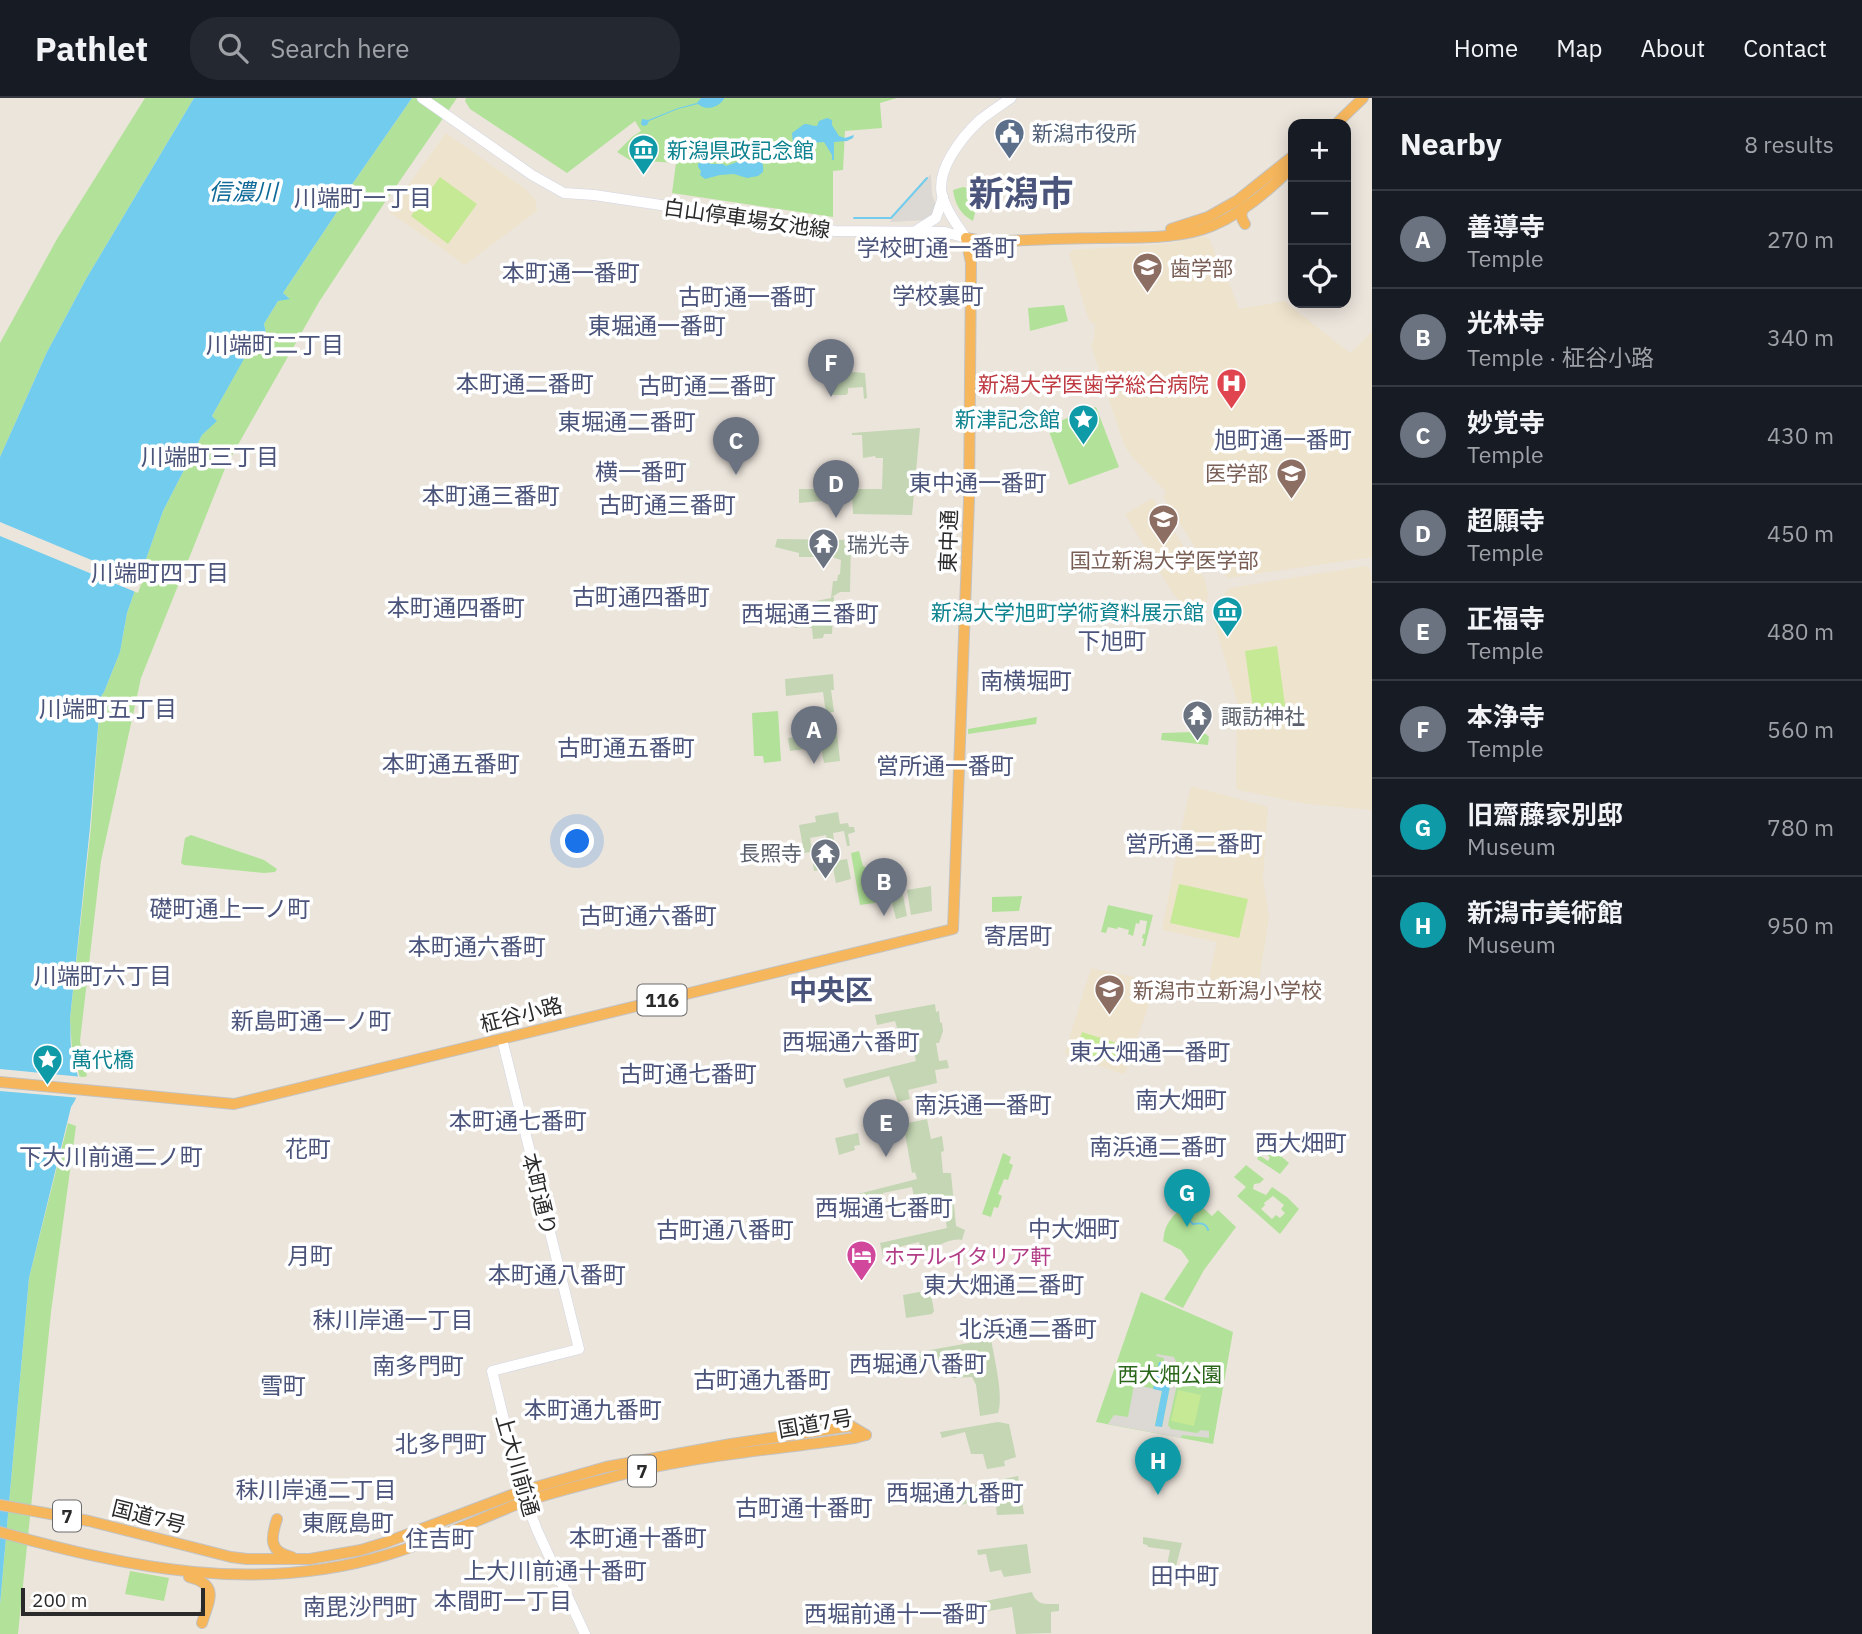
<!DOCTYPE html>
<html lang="en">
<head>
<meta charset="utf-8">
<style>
	body { margin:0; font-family:"IBM Plex Sans","Noto Sans JP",sans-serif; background:#242831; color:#f1f3f6 }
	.controls { position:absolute; right:21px; top:21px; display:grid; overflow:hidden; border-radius:14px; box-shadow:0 4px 18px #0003 }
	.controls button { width:63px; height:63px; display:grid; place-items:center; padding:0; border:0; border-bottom:2px solid #363941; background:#171b24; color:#f1f3f6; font:35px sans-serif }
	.scale { position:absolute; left:21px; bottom:18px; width:184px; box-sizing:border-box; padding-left:7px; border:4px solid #2a2a2a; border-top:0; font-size:19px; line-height:24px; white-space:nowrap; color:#2a2a2a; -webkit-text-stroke:5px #fff; paint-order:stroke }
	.you { position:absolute; left:578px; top:744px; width:24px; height:24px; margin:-18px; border:5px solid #fff; border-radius:50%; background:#1a73e8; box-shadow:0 0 0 10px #1a73e833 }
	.badge { display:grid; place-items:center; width:46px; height:46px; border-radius:50%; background:#db2777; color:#fff; font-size:23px; font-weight:700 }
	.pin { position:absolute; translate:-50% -58px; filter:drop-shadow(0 2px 4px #0008) }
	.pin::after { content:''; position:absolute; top:37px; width:24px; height:21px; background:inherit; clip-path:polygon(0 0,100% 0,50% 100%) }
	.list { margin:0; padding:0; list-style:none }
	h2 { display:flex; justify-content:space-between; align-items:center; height:91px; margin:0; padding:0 28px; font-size:30px }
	h2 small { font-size:23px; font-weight:400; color:#9ea1a6 }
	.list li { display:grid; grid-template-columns:46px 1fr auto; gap:21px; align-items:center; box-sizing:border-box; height:98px; padding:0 28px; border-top:2px solid #363941 }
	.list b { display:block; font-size:26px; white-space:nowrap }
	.list p { margin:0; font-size:23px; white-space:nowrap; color:#9ea1a6 }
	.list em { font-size:23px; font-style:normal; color:#9ea1a6 }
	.icon { flex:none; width:38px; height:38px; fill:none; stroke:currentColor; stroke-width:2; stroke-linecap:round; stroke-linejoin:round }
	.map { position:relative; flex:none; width:1372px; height:1536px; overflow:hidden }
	header { display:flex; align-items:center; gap:42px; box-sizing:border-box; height:98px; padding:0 35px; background:#171b24; border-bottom:2px solid #363941 }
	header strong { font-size:33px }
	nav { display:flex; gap:38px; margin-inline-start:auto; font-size:24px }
	.search { width:490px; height:63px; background:#242831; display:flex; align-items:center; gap:18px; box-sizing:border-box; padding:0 24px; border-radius:28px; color:#9ea1a6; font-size:26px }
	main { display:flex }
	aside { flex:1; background:#171b24 }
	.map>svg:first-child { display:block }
	.education { fill:#eee3cc }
	.green { fill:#b2e299; fill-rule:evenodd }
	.cemetery { fill:#c4d6b4 }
	.pitch { fill:#c6e995 }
	.plaza { fill:#dcd8d3 }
	.water { fill:#71cced }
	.pier { fill:#ece5dc }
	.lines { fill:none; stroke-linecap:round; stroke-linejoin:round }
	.stream { stroke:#71cced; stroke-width:2 }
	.secondary-casing { stroke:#d2d5e3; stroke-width:11 }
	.trunk-casing { stroke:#c3c3c3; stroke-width:12 }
	.secondary { stroke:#fff; stroke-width:10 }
	.trunk { stroke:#f6b65c; stroke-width:10 }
	.labels { text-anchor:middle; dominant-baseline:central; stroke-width:7; stroke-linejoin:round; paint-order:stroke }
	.shield { fill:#fff; stroke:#6a6a6a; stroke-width:2 }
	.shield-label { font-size:19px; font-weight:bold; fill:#2a2a2a }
	.service-label { font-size:21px; fill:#4e5e75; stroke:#fff; text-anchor:start }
	.culture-label { font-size:21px; fill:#0d838f; stroke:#fff; text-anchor:start }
	.street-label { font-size:21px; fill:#2a2a2a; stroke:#fff }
	.education-label { font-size:21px; fill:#785e54; stroke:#fff; text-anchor:start }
	.health-label { font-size:21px; fill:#be3a42; stroke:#fff; text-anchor:end }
	.worship-label { font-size:21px; fill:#5b616d; stroke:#fff; text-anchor:start }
	.hotel-label { font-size:21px; fill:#b23c85; stroke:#fff; text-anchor:start }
	.park-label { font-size:21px; fill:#2b671b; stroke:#fff }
	.water-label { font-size:23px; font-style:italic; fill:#0f6a99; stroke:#fff }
	.neighbourhood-label { font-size:23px; fill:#4b547a; stroke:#fff }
	.district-label { font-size:28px; font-weight:bold; fill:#4b547a; stroke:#fff }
	.town-label { font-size:35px; font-weight:bold; fill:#4b547a; stroke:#fff }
</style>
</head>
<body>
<header>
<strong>Pathlet</strong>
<div class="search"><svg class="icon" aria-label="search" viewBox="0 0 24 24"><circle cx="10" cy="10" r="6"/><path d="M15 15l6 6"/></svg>Search here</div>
<nav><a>Home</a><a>Map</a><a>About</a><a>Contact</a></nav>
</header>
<main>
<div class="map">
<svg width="1372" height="1536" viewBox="0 0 1372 1536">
	<rect width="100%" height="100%" fill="#ece5dc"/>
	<g class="education">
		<polygon points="446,35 524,90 535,101 537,113 465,167 389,114"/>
		<polygon points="1203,138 1210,142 1216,158 1219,158 1239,211 1284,203 1350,255 1372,234 1372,459 1228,480 1200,457 1163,399 1166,394 1131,358 1124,347 1091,248 1094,241 1095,227 1090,223 1087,217 1069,155 1073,152 1166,146"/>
		<polygon points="1153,400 1205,482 1208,496 1205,510 1192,516 1172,494 1125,416"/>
		<polygon points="1365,468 1370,471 1372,486 1372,712 1308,706 1238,692 1236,689 1237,604 1214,523 1222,501 1226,493 1231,490"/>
		<polygon points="1191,688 1268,709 1263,781 1269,820 1258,890 1256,893 1208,883 1217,844 1162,832 1185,713"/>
		<polygon points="1091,870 1157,884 1125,975 1123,976 1066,956 1065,954"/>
	</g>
	<g class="green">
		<polygon points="145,0 194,0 86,181 47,254 0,359 0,245 57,141"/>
		<polygon points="412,0 457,0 379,113 319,204 226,368 141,580 101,763 80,943 87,978 80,980 72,952 70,921 91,729 99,617 96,606 104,594 120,554 127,515 163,413 202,337 216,323 212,318 258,235 267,239 264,226 278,203 289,200 283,195 343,105 344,98"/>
		<polygon points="466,0 897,0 880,5 882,30 845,33 843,72 833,73 833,119 672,95 676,65 630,62 617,54 632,39 641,33 635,23 567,75 470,11 465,3"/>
		<path d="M963,89l5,1c6,6 3,14 8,21l-3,12c-13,-7 -18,-17 -20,-31z"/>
		<polygon points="1064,207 1068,223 1030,233 1028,210"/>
		<polygon points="1096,309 1119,369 1069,387 1047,328"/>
		<polygon points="778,613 781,663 764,665 763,658 754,658 752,615"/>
		<polygon points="1037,619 1036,626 968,636 968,631"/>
		<polygon points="1192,634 1206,636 1209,639 1208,647 1161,642 1162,635"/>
		<polygon points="191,737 264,762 277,771 275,774 264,775 184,767 181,765 185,740"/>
		<path d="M859,753l4,15c14,7 15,21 18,36l-21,3 -9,-52z"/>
		<polygon points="1022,798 1019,813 992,814 992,799"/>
		<polygon points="1108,807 1153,817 1145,848 1142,848 1144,841 1142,840 1143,836 1145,836 1147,823 1140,822 1139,826 1136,825 1133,838 1128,836 1129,832 1118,829 1117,831 1108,829 1106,835 1101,834"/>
		<polygon points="68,1025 76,1028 51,1214 18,1536 0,1536 0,1507 29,1180"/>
		<polygon points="1268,1047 1289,1065 1280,1076 1257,1061 1259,1057 1268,1063 1270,1059 1263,1054"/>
		<polygon points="1003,1055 1011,1059 1009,1065 1013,1067 1008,1082 1004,1081 998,1096 1002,1098 998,1110 994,1109 991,1119 982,1116"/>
		<path d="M1246,1067l18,14 -4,4 -6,1 -1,5 13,6 6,-8 15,10 12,12 -19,25 -43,-38 9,-9 -12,-10zM1273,1098l11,9 -3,4 4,4 -5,5 -4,-3 -4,4 -11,-10 4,-4 -1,-2z"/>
		<path d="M1193,1101l19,17 6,-6 18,17 -32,43 -21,38 -19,-9 25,-38 -8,-11 -18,-9c1,-4 1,-8 2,-11 4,-13 18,-23 28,-31z"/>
		<polygon points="1141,1194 1233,1234 1213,1346 1096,1324"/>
		<polygon points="130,1473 169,1480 164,1503 125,1496"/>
	</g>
	<g class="cemetery">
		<polygon points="831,272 865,275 867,300 864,301 863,289 848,290 848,295 846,297 831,297"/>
		<polygon points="920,330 912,417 853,416 852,394 823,395 822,403 799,405 799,391 882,391 883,360 876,360 875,358 863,360 862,337 852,337 852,335"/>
		<polygon points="777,441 851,442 850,494 840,494 832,499 834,499 832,536 824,536 823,540 813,541 812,530 795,530 793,523 766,522 767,513 831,500 833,483 837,483 838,477 840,476 841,462 832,459 799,459 799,455 775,449"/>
		<polygon points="833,576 834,592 831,592 834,614 826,615 823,594 786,598 785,581"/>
		<polygon points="837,635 840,663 824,665 821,649 790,653 788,640"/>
		<polygon points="838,714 840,726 848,725 849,729 854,729 855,734 848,736 850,748 847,748 844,733 833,735 835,750 828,751 826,737 810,740 812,751 816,750 817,753 804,755 799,727 816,724 815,718"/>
		<polygon points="847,761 851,781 836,785 833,770 814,773 813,766"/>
		<polygon points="931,788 932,813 911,817 907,792"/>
		<polygon points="902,792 907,818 896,821 892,805 887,806 885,795"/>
		<polygon points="935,906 936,914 939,913 940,924 942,925 943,933 939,945 936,945 939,963 947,962 949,970 935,972 937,985 908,992 910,1001 898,1004 889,978 846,990 843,981 916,963 910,934 899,936 895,923 877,927 875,917"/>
		<path d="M927,1021l4,20 11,-3 2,15 -3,1 2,21h8l5,53 9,4 -3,10c-13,-3 -27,9 -40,12l-3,-10 -20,5 1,5 -17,4 -3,-13 67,-15 -3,-15 -7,1 -3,-9 -12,4 -6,-2 -4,-20 -29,6v4l-27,7v2l-2,-11 63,-16 -2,-7 -3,1 -7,-39 -28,6 -2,-10z"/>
		<polygon points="858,1035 860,1047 854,1048 855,1052 839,1057 835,1040"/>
		<polygon points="930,1192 934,1213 932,1216 906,1220 903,1197"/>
		<path d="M991,1241c3,18 13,58 7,74l-18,3 -4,-31 -4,-8 -19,1 -3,-14h-4l-1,-5 -49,9 -4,-11z"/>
		<polygon points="998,1324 1009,1326 1016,1359 1004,1363 1005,1368 987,1371 983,1356 971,1356 965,1334 942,1340 940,1334"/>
		<polygon points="1018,1378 1024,1416 997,1417 995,1400 976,1402 975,1403 961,1407 958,1391"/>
		<polygon points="1143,1439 1182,1445 1172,1484 1164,1483 1170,1452 1148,1449 1147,1447 1143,1446"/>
		<polygon points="1027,1446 1031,1475 1004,1479 1001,1472 990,1474 986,1456 978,1457 977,1452"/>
		<path d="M1032,1494c4,14 15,12 27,12v7l-8,1v21l-35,1 -4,-27 -29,5 -3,-10z"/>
	</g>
	<g class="pitch">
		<polygon points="440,79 477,106 448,146 411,118"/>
		<polygon points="1277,548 1286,614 1254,618 1245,553"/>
		<polygon points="1179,786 1248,801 1239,840 1170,825"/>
		<polygon points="1082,934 1123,947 1118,966 1076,953"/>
		<polygon points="1178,1292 1201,1297 1194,1328 1171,1323"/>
	</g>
	<g class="plaza">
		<polygon points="931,76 932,97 935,105 935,114 926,122 890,124 898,112"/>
		<polygon points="1157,1256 1174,1259 1180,1273 1168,1327 1171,1331 1178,1332 1197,1335 1201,1332 1209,1333 1209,1340 1182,1337 1181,1340 1108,1326 1114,1317 1128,1319 1134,1287 1162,1292 1155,1327 1162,1329 1170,1288 1158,1285 1162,1268 1170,1265 1164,1264 1164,1260 1156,1258"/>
	</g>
	<g class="water">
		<path d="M194,0h218l-68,98 -1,7 -60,90 7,6 -12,2 -14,23 3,13 -9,-3 -46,82 5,5 -15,14 -39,76 -36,102 -7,39 -16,40 -8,12 3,11 -9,112 -20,192c1,10 0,19 1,29 3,23 16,36 0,59l-42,171 -29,327v-1148l47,-105 39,-73z"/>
		<path d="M701,0h23v1c-6,9 -18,12 -26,5l-20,5 -29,12 -2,4 -4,1 -2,-2 1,-5 6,1 30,-12 19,-5z"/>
		<path d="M827,20l5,2v5l7,11 6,2 9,-3 -1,3 -6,3 -13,1v18h-2v-5l-8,-13 -13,1 -4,4 -14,-2 -1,-12c3,-2 10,-8 13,-9 4,0 7,2 12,2l2,-5z"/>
		<path d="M751,59c10,0 13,5 12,15l-5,4 -11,2 -13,-4 -14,1 -15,4 -5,-4 1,-4 -3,-4v-3l7,-5 5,5h13l3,2z"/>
		<polygon points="1159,1264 1170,1265 1169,1269 1162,1268 1159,1285 1170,1288 1162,1329 1155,1328 1162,1293 1153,1291"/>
	</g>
	<g class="pier">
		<polygon points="0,424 142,483 138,495 0,438"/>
		<polygon points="0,971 83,979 81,1000 0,993"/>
	</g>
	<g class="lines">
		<g class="stream">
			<polyline points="854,120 891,120 927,80"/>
			<polyline points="1178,1111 1184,1110 1185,1112"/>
			<path d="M1189,1122l4,4c6,-1 13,-2 15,6"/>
		</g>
		<defs>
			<g id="secondary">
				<polyline points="422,0 532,77 564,95 594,97 835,133 945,134 966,140"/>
				<polyline points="914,134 936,120 943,99"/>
				<path d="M966,140c-9,-13 -20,-28 -24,-43 -6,-26 20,-58 38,-75 10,-8 21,-15 31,-22"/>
				<polyline points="502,941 579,1251 492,1273 520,1387 537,1432 585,1536"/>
			</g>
			<g id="trunk">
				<polyline points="1336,26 1363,0"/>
				<path d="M1244,110c-4,6 -3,10 1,16"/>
				<polyline points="1171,131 1208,119 1238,102 1293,58"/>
				<path d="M0,984l234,22 719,-175 16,-428 2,-238 -5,-25 22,4c37,-2 75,-4 112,-4 36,-1 78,2 112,-12 30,-13 58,-36 81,-60"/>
				<polyline points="0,1407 89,1423 231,1459 247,1461 310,1461 361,1452 387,1444 522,1393 606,1369 731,1346 851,1328 866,1337"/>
				<path d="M277,1421c-6,18 -9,33 15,38"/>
				<path d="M0,1434c130,36 257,63 390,22 46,-14 89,-35 133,-52 27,-9 55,-16 82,-23 81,-23 167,-29 250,-41l11,-3"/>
				<path d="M189,1479c31,8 20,23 13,46"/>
			</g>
		</defs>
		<use href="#secondary" class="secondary-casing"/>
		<use href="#trunk" class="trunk-casing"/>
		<use href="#secondary" class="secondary"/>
		<use href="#trunk" class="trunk"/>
	</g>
	<defs>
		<symbol id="civic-pin" viewBox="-11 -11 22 30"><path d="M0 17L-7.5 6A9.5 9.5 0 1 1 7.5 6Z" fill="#5c6f8a" stroke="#fff"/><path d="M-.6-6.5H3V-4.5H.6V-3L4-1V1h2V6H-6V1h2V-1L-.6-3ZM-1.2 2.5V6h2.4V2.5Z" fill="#fff"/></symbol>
		<symbol id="museum-pin" viewBox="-11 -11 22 30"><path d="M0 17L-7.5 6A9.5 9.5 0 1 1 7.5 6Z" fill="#0f9aa8" stroke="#fff"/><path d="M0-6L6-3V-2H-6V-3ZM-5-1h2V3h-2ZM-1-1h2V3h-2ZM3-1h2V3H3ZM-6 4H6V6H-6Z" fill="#fff"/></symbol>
		<symbol id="university-pin" viewBox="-11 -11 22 30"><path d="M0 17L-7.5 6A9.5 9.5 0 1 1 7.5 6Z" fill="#8d6e63" stroke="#fff"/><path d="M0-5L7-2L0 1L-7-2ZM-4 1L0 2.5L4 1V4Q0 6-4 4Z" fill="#fff"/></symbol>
		<symbol id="hospital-pin" viewBox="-11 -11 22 30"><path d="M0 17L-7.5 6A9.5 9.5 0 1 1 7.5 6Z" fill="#e0444e" stroke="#fff"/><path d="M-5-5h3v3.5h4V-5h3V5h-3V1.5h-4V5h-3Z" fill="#fff"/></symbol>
		<symbol id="sight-pin" viewBox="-11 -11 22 30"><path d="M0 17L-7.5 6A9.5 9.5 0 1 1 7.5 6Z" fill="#0f9aa8" stroke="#fff"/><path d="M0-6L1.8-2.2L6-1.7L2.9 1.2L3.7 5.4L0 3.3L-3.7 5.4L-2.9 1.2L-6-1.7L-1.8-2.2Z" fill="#fff"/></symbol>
		<symbol id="temple-pin" viewBox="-11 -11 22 30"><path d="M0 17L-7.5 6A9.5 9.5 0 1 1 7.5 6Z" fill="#6b7280" stroke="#fff"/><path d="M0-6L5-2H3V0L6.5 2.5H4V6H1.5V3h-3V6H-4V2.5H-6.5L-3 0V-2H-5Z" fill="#fff"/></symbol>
		<symbol id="school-pin" viewBox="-11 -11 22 30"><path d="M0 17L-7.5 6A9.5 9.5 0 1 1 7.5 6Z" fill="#8d6e63" stroke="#fff"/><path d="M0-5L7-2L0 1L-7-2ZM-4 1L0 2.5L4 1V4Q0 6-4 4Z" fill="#fff"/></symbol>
		<symbol id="hotel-pin" viewBox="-11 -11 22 30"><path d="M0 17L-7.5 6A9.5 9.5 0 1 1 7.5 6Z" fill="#d1479c" stroke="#fff"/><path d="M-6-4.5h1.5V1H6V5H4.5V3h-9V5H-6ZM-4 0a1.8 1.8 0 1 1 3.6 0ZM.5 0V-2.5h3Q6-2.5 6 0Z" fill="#fff"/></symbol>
	</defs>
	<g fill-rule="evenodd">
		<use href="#civic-pin" x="992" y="18" width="35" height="47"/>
		<use href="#museum-pin" x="626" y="34" width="35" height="47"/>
		<use href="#university-pin" x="1130" y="152" width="35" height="47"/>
		<use href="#hospital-pin" x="1214" y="268" width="35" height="47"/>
		<use href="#sight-pin" x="1066" y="304" width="35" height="47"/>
		<use href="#university-pin" x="1274" y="358" width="35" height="47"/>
		<use href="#university-pin" x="1146" y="404" width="35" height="47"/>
		<use href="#temple-pin" x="806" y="428" width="35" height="47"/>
		<use href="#museum-pin" x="1210" y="496" width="35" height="47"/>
		<use href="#temple-pin" x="1180" y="600" width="35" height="47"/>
		<use href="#temple-pin" x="808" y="738" width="35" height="47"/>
		<use href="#school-pin" x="1092" y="874" width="35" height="47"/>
		<use href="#sight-pin" x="30" y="944" width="35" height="47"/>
		<use href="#hotel-pin" x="844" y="1140" width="35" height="47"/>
	</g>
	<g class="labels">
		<g class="shield">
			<rect x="637.5" y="886.5" width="49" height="31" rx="5"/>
			<rect x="628" y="1357.5" width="28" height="31" rx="5"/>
			<rect x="53" y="1402.5" width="28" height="31" rx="5"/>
		</g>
		<g class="shield-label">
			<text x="662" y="902">116</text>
			<text x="642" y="1373">7</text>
			<text x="67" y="1418">7</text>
		</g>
		<g class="service-label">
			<text x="1032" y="35">新潟市役所</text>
		</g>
		<g class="culture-label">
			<text x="667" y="52">新潟県政記念館</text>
			<text x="1060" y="321" text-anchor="end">新津記念館</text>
			<text x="1204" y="514" text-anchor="end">新潟大学旭町学術資料展示館</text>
			<text x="71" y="961">萬代橋</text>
		</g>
		<g class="street-label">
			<text transform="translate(747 120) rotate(8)">白山停車場女池線</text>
			<text transform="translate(948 443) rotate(-88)">東中通</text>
			<text transform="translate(521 916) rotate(-14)">柾谷小路</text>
			<text transform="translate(540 1096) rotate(76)">本町通り</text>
			<text transform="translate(815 1325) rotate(-10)">国道7号</text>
			<text transform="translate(518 1367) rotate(74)">上大川前通</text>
			<text transform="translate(149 1418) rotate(14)">国道7号</text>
		</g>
		<g class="education-label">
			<text x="1170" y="170">歯学部</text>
			<text x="1268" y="375" text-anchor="end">医学部</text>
			<text x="1164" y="462" text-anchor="middle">国立新潟大学医学部</text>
			<text x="1133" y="892">新潟市立新潟小学校</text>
		</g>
		<g class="health-label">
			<text x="1209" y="286">新潟大学医歯学総合病院</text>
		</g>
		<g class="worship-label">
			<text x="847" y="446">瑞光寺</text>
			<text x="1221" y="618">諏訪神社</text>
			<text x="802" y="755" text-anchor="end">長照寺</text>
		</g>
		<g class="hotel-label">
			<text x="884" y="1158">ホテルイタリア軒</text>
		</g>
		<g class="park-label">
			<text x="1170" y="1276">西大畑公園</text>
		</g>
		<g class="water-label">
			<text x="243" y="93">信濃川</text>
		</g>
		<g class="neighbourhood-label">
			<text x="363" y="99">川端町一丁目</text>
			<text x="937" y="149">学校町通一番町</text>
			<text x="571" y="174">本町通一番町</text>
			<text x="938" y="197">学校裏町</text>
			<text x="747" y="198">古町通一番町</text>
			<text x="657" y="227">東堀通一番町</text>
			<text x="275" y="246">川端町二丁目</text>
			<text x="525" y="285">本町通二番町</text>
			<text x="707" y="287">古町通二番町</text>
			<text x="627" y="323">東堀通二番町</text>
			<text x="1283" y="341">旭町通一番町</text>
			<text x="210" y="358">川端町三丁目</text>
			<text x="641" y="373">横一番町</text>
			<text x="978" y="384">東中通一番町</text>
			<text x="491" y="397">本町通三番町</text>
			<text x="667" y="406">古町通三番町</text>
			<text x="160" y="474">川端町四丁目</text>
			<text x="641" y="498">古町通四番町</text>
			<text x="456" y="509">本町通四番町</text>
			<text x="810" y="515">西堀通三番町</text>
			<text x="1112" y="542">下旭町</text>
			<text x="1026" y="582">南横堀町</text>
			<text x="108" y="610">川端町五丁目</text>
			<text x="626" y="649">古町通五番町</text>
			<text x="451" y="665">本町通五番町</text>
			<text x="945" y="667">営所通一番町</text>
			<text x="1194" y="745">営所通二番町</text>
			<text x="230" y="810">礎町通上一ノ町</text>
			<text x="648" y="817">古町通六番町</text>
			<text x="1018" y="837">寄居町</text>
			<text x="477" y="848">本町通六番町</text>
			<text x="103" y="877">川端町六丁目</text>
			<text x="311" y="922">新島町通一ノ町</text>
			<text x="851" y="943">西堀通六番町</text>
			<text x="1150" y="953">東大畑通一番町</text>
			<text x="688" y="975">古町通七番町</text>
			<text x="1181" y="1001">南大畑町</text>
			<text x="983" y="1006">南浜通一番町</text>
			<text x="518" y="1022">本町通七番町</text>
			<text x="1301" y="1044">西大畑町</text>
			<text x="1158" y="1048">南浜通二番町</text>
			<text x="308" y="1050">花町</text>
			<text x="111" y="1058">下大川前通二ノ町</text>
			<text x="884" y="1109">西堀通七番町</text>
			<text x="1074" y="1130">中大畑町</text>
			<text x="725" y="1131">古町通八番町</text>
			<text x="310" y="1157">月町</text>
			<text x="557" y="1176">本町通八番町</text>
			<text x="1004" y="1186">東大畑通二番町</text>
			<text x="393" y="1221">秣川岸通一丁目</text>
			<text x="1028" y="1230">北浜通二番町</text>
			<text x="918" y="1265">西堀通八番町</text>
			<text x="418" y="1267">南多門町</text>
			<text x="762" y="1281">古町通九番町</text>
			<text x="283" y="1287">雪町</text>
			<text x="593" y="1311">本町通九番町</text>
			<text x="441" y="1345">北多門町</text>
			<text x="316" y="1391">秣川岸通二丁目</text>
			<text x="955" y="1394">西堀通九番町</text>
			<text x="804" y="1409">古町通十番町</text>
			<text x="348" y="1424">東厩島町</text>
			<text x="638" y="1439">本町通十番町</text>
			<text x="440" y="1440">住吉町</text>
			<text x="555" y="1472">上大川前通十番町</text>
			<text x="1185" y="1477">田中町</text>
			<text x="503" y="1502">本間町一丁目</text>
			<text x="360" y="1508">南毘沙門町</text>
			<text x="896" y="1515">西堀前通十一番町</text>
		</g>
		<g class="district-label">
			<text x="831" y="891">中央区</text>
		</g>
		<g class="town-label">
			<text x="1021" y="95">新潟市</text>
		</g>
	</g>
</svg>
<div class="controls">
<button>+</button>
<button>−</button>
<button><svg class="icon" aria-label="locate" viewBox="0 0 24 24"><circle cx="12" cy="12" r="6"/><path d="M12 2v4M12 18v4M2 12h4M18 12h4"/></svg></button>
</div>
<div class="scale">200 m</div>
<div class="you"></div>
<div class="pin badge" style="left:814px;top:666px;background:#6b7280">A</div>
<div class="pin badge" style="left:884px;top:818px;background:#6b7280">B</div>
<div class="pin badge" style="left:736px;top:377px;background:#6b7280">C</div>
<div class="pin badge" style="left:836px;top:420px;background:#6b7280">D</div>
<div class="pin badge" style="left:886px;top:1059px;background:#6b7280">E</div>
<div class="pin badge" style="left:831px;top:299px;background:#6b7280">F</div>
<div class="pin badge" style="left:1187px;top:1129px;background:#0f9aa8">G</div>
<div class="pin badge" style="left:1158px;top:1397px;background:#0f9aa8">H</div>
</div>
<aside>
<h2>Nearby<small>8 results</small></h2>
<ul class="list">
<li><span class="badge" style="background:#6b7280">A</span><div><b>善導寺</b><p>Temple</p></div><em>270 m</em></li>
<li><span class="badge" style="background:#6b7280">B</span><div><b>光林寺</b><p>Temple · 柾谷小路</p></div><em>340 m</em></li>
<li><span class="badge" style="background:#6b7280">C</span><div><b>妙覚寺</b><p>Temple</p></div><em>430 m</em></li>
<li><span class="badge" style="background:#6b7280">D</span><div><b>超願寺</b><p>Temple</p></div><em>450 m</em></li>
<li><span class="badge" style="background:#6b7280">E</span><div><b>正福寺</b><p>Temple</p></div><em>480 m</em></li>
<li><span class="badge" style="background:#6b7280">F</span><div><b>本浄寺</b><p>Temple</p></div><em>560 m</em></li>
<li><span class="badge" style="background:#0f9aa8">G</span><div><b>旧齋藤家別邸</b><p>Museum</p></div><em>780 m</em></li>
<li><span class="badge" style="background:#0f9aa8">H</span><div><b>新潟市美術館</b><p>Museum</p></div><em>950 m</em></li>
</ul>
</aside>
</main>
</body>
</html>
